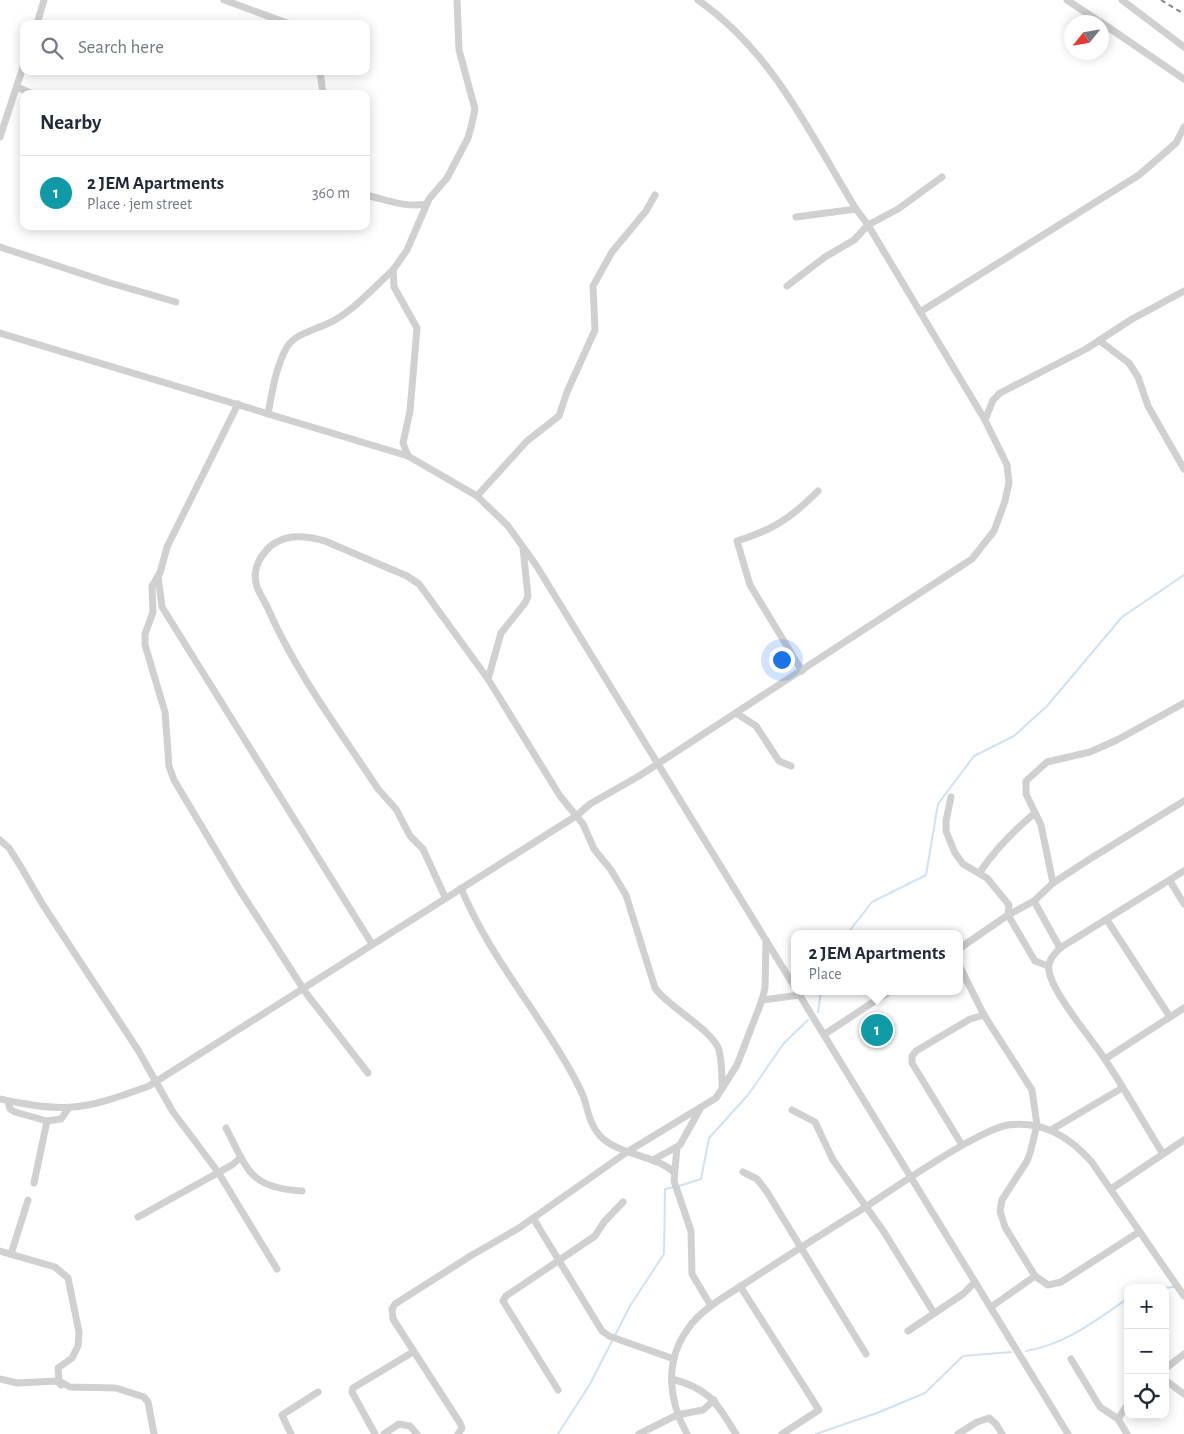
<!DOCTYPE html>
<html lang="en">
<head>
<meta charset="utf-8">
<style>
	body { margin:0; font-family:"Alegreya Sans",sans-serif; background:#f2f2f3; color:#1f2937 }
	.controls { position:absolute; right:15px; bottom:15px; display:grid; overflow:hidden; border-radius:10px; box-shadow:0 2px 12px #0003 }
	.controls button { width:45px; height:45px; display:grid; place-items:center; padding:0; border:0; border-bottom:1px solid #e0e1e3; background:#fff; color:#1f2937; font:25px sans-serif }
	.compass { position:absolute; left:1064px; top:15px; width:45px; height:45px; border-radius:50%; background:#fff; box-shadow:0 2px 12px #0003; rotate:239deg }
	.you { position:absolute; left:781px; top:659px; width:18px; height:18px; margin:-12px; border:4px solid #fff; border-radius:50%; background:#1a73e8; box-shadow:0 0 0 8px #1a73e833 }
	.badge { display:grid; place-items:center; width:32px; height:32px; border-radius:50%; background:#e63946; color:#fff; font-size:16px; font-weight:700 }
	.pin { position:absolute; translate:-50% -50%; border:2px solid #fff; box-shadow:0 1px 5px #0006 }
	.popup { position:absolute; left:791px; top:930px; width:172px; height:65px; box-sizing:border-box; display:grid; place-content:center; border-radius:10px; background:#fff; filter:drop-shadow(0 1px 4px #0005); font-size:16px; white-space:nowrap; color:#747a83 }
	.popup b { font-size:19px; color:#1f2937 }
	.popup::after { content:''; position:absolute; left:50%; top:100%; margin-left:-10px; border:10px solid transparent; border-top-color:#fff }
	.list { margin:0; padding:0; list-style:none }
	h2 { display:flex; justify-content:space-between; align-items:center; height:65px; margin:0; padding:0 20px; font-size:21px }
	h2 small { font-size:16px; font-weight:400; color:#747a83 }
	.list li { display:grid; grid-template-columns:32px 1fr auto; gap:15px; align-items:center; box-sizing:border-box; height:75px; padding:0 20px; border-top:1px solid #e0e1e3 }
	.list b { display:block; font-size:19px; white-space:nowrap }
	.list p { margin:0; font-size:16px; white-space:nowrap; color:#747a83 }
	.list em { font-size:16px; font-style:normal; color:#747a83 }
	.icon { flex:none; width:28px; height:28px; fill:none; stroke:currentColor; stroke-width:2; stroke-linecap:round; stroke-linejoin:round }
	.map { position:relative; flex:none; width:1184px; height:1434px; overflow:hidden }
	.search { position:absolute; background:#fff; box-shadow:0 2px 12px #0003; left:20px; top:20px; width:350px; height:55px; display:flex; align-items:center; gap:12px; box-sizing:border-box; padding:0 18px; border-radius:10px; color:#747a83; font-size:19px }
	.panel { position:absolute; background:#fff; box-shadow:0 2px 12px #0003; left:20px; top:90px; width:350px; height:140px; border-radius:10px }
	.map>svg:first-child { display:block }
	.lines { fill:none; stroke-linecap:round; stroke-linejoin:round }
	.stream { stroke:#cfe2ee; stroke-width:2 }
	.minor { stroke:#d0d0d0; stroke-width:7 }
	.rail { stroke:#888; stroke-width:2; stroke-dasharray:5 4; stroke-linecap:butt }
</style>
</head>
<body>
<div class="map">
<svg width="1184" height="1434" viewBox="0 0 1184 1434">
	<rect width="100%" height="100%" fill="#fff"/>
	<g class="lines">
		<g class="stream">
			<polyline points="847,934 872,902 926,875 938,804 974,756 1014,736 1047,706 1122,617 1184,575"/>
			<polyline points="818,1012 821,991"/>
			<polyline points="679,1186 701,1179 709,1138 748,1095 784,1043 808,1020"/>
			<polyline points="1163,1288 1174,1287"/>
			<path d="M1026,1351c38,-6 71,-31 102,-53"/>
			<polyline points="558,1434 590,1384 630,1306 664,1254 665,1189 674,1187"/>
			<polyline points="816,1434 877,1413 925,1393 963,1356 1011,1352"/>
		</g>
		<g class="minor">
			<polyline points="224,0 290,24"/>
			<polyline points="1067,0 1100,22"/>
			<polyline points="1122,0 1184,47"/>
			<polyline points="1102,23 1184,79"/>
			<polyline points="37,24 44,0"/>
			<polyline points="320,71 323,94"/>
			<polyline points="17,87 33,94"/>
			<polyline points="0,137 24,64"/>
			<path d="M366,195c21,5 40,13 61,9"/>
			<polyline points="796,217 856,209"/>
			<polyline points="0,247 107,282 176,302"/>
			<polyline points="787,286 825,257 854,240 868,225 898,209 942,177"/>
			<polyline points="920,312 1139,175 1176,143 1184,127"/>
			<polyline points="0,333 408,456 477,496 508,526 536,565 794,986"/>
			<polyline points="1100,341 1129,363 1138,377 1148,406 1184,469"/>
			<polyline points="238,404 167,547 160,573 152,586 153,612 145,634 145,645 165,712 169,766 174,780 239,889 306,993 368,1073"/>
			<path d="M268,414c4,-22 8,-48 19,-67 8,-13 27,-17 40,-23 25,-11 46,-36 66,-54"/>
			<polyline points="985,420 993,400 1000,393 1086,349 1132,319 1184,291"/>
			<polyline points="408,456 403,443 410,411 417,328 394,287 393,270 407,250 429,199 447,178 468,138 472,123 475,109 459,50 457,0"/>
			<polyline points="477,496 527,441 559,416 567,392 595,330 593,286 612,252 646,211 655,195"/>
			<polyline points="158,576 162,607 372,944"/>
			<path d="M802,671l-52,-86 -13,-44c36,-11 54,-23 81,-50"/>
			<polyline points="488,679 501,633 525,603 528,596 523,548"/>
			<polyline points="736,713 756,726 779,761 791,766"/>
			<polyline points="951,797 946,821 946,831 955,853 963,864 987,878 1009,905 1008,915 1034,901 1053,883 1093,857 1184,801"/>
			<polyline points="0,840 9,848 21,867 43,905 138,1050 173,1112 218,1172 277,1269"/>
			<path d="M980,872c15,-22 34,-42 55,-59"/>
			<polyline points="1170,881 1184,904"/>
			<polyline points="1053,883 1041,825 1026,794 1026,781 1047,762 1090,752 1117,740 1184,703"/>
			<path d="M461,888c27,66 75,121 109,182 5,9 10,18 14,28 4,13 6,27 16,38 20,20 53,18 74,36"/>
			<path d="M445,897l-22,-48 -13,-13 -14,-27 -18,-20c-38,-58 -81,-115 -109,-178 -3,-8 -9,-16 -12,-24 -7,-21 9,-44 30,-49 12,-3 27,0 38,3l82,35 12,8 69,95 72,117 23,28 11,25 17,21 15,25 29,93c13,19 58,42 64,62 3,12 3,24 3,35"/>
			<polyline points="1034,901 1060,948"/>
			<polyline points="1107,920 1170,1017"/>
			<polyline points="960,948 1008,915 1035,961 1048,966"/>
			<polyline points="960,967 984,1015 1032,1090 1037,1125 1030,1153 1027,1161 1002,1200 1000,1211 1005,1227 1035,1276 1048,1285 1061,1282 1139,1232"/>
			<polyline points="797,991 1068,1434"/>
			<polyline points="762,1000 800,995"/>
			<polyline points="825,1034 890,991"/>
			<polyline points="1105,1059 1184,1008"/>
			<path d="M0,1099c67,15 86,10 149,-13l427,-270 14,-12 49,-28 333,-217 22,-28 11,-30 4,-18 -2,-18 -22,-45 -117,-195 -12,-16c-46,-75 -83,-157 -158,-209"/>
			<polyline points="8,1101 10,1109 15,1112 47,1121 34,1183"/>
			<polyline points="792,1110 815,1122 833,1160 884,1232 934,1313"/>
			<polyline points="47,1121 61,1119 68,1109"/>
			<path d="M226,1128c22,42 23,60 76,63"/>
			<polyline points="1051,1130 1122,1088"/>
			<polyline points="962,1145 912,1063 912,1056 916,1051 970,1019 984,1015"/>
			<polyline points="677,1147 674,1181 691,1231 692,1274 711,1306"/>
			<path d="M1163,1154c-20,-32 -38,-65 -59,-96 -14,-21 -48,-61 -54,-83 -4,-12 2,-19 10,-27l124,-77"/>
			<polyline points="653,1160 680,1145 700,1109"/>
			<polyline points="743,1172 757,1179 767,1192 866,1354"/>
			<polyline points="1111,1189 1184,1140"/>
			<polyline points="138,1217 232,1165 241,1157"/>
			<polyline points="533,1218 602,1331 609,1336 674,1359"/>
			<polyline points="0,1251 55,1267 68,1278 79,1332 78,1346 72,1358 58,1368 59,1381 70,1387 116,1388 144,1397 148,1402 154,1434"/>
			<polyline points="11,1254 28,1200"/>
			<polyline points="740,1286 819,1410 782,1434"/>
			<polyline points="991,1307 1035,1276"/>
			<polyline points="908,1331 963,1294 975,1282"/>
			<polyline points="1071,1359 1100,1407 1118,1419 1127,1434"/>
			<polyline points="1165,1369 1184,1354"/>
			<polyline points="0,1379 17,1383 57,1381 61,1385"/>
			<path d="M672,1379c38,10 44,23 64,55"/>
			<polyline points="1165,1380 1184,1394"/>
			<polyline points="558,1390 503,1301 506,1296 595,1236 604,1222 623,1202"/>
			<polyline points="1118,1419 1128,1404"/>
			<polyline points="291,1434 282,1415 318,1392"/>
			<polyline points="375,1434 352,1392 353,1388 413,1352"/>
			<polyline points="384,1434 399,1424 410,1426 417,1434"/>
			<polyline points="458,1434 462,1428 460,1423 393,1319 392,1309 395,1304 472,1255 519,1228 627,1152 716,1098 737,1065 762,1000 765,988 766,940"/>
			<polyline points="639,1434 677,1415 703,1410 714,1400"/>
			<path d="M687,1434c-18,-33 -23,-71 0,-104 14,-21 40,-35 62,-49 38,-25 76,-49 115,-73 35,-23 69,-47 106,-67 12,-6 25,-14 38,-16 35,-5 61,12 83,36l93,135"/>
			<polyline points="958,1434 977,1422 989,1418 996,1424 1002,1434"/>
		</g>
		<polyline class="rail" points="1161,0 1184,14"/>
	</g>
</svg>
<div class="controls">
<button>+</button>
<button>−</button>
<button><svg class="icon" aria-label="locate" viewBox="0 0 24 24"><circle cx="12" cy="12" r="6"/><path d="M12 2v4M12 18v4M2 12h4M18 12h4"/></svg></button>
</div>
<svg class="compass" viewBox="-18 -18 36 36"><path d="M0-13l5 13h-10z" fill="#e53935"/><path d="M0 13l5-13h-10z" fill="#747a83"/></svg>
<div class="you"></div>
<div class="pin badge" style="left:877px;top:1030px;background:#0f9aa8">1</div>
<div class="popup"><b>2 JEM Apartments</b>Place</div>
<div class="search"><svg class="icon" aria-label="search" viewBox="0 0 24 24"><circle cx="10" cy="10" r="6"/><path d="M15 15l6 6"/></svg>Search here</div>
<section class="panel">
<h2>Nearby<small></small></h2>
<ul class="list">
<li><span class="badge" style="background:#0f9aa8">1</span><div><b>2 JEM Apartments</b><p>Place · jem street</p></div><em>360 m</em></li>
</ul>
</section>
</div>
</body>
</html>
